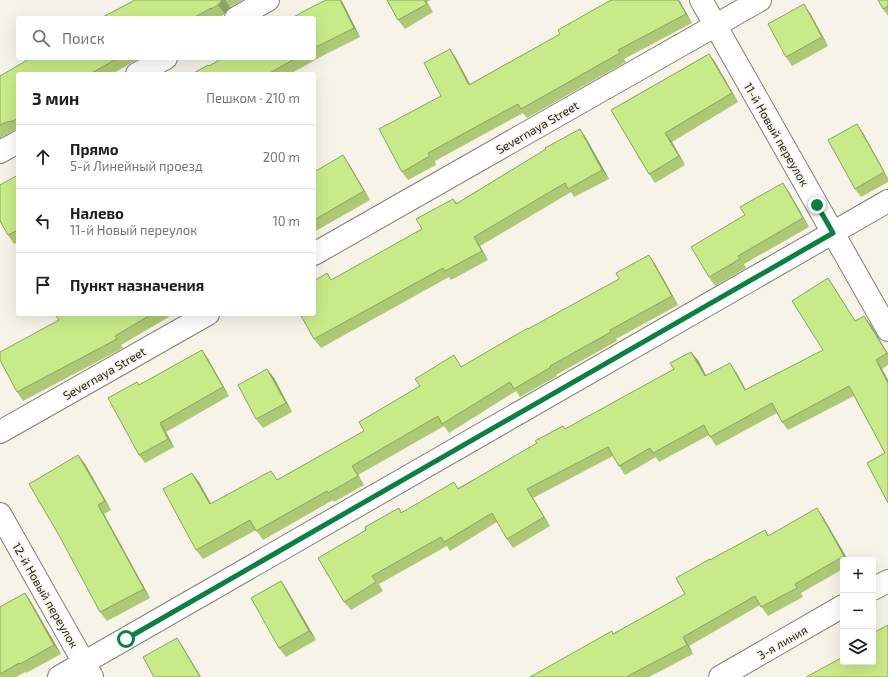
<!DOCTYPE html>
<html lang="ru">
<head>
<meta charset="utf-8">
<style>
	body { margin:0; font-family:"Exo 2",sans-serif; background:#f2f2f2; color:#202124 }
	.controls { position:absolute; right:12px; bottom:12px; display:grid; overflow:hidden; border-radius:4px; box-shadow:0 4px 16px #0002 }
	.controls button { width:36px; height:36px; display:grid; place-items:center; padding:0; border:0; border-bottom:1px solid #e0e0e0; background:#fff; color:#202124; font:20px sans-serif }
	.stop { position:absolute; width:12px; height:12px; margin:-9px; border:3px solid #0b8043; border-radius:50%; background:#fff }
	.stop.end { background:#0b8043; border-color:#fff; box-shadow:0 1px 4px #0008 }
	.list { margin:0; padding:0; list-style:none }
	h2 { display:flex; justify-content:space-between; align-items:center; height:52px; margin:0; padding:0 16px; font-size:17px }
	h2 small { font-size:13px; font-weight:400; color:#757577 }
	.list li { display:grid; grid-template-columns:26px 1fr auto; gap:12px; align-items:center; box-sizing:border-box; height:64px; padding:0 16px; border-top:1px solid #e0e0e0 }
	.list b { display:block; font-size:15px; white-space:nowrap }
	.list p { margin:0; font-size:13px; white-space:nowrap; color:#757577 }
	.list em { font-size:13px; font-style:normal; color:#757577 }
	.icon { flex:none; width:22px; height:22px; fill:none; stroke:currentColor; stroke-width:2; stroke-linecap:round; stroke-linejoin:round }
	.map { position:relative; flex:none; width:888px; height:677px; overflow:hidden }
	.search { position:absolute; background:#fff; box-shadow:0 4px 16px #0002; left:16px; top:16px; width:300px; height:44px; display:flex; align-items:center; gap:10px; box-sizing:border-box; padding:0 14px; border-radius:4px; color:#757577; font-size:15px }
	.panel { position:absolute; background:#fff; box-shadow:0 4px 16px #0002; left:16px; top:72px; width:300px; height:244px; border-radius:4px }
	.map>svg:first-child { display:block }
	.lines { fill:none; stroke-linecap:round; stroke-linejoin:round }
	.street-casing { stroke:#827f76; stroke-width:24 }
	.street { stroke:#fff; stroke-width:22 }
	.wall { fill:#adc976 }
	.shaded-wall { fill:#8da460 }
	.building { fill:#c9ea89; stroke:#8da460 }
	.route { stroke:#0b8043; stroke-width:5 }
	.labels { text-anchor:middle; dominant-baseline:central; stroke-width:3; stroke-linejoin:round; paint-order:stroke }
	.street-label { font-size:12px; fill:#262521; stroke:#f6f3e8 }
</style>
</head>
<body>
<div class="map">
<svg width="888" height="677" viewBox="0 0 888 677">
	<rect width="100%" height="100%" fill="#f6f3e8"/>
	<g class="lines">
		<defs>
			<g id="street">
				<polyline points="701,0 888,330"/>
				<polyline points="236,18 268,0"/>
				<polyline points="137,74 166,58"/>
				<polyline points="0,152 18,142"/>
				<polyline points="314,254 760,0"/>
				<polyline points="0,432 208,314"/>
				<polyline points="0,514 92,677"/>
				<polyline points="873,589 888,581"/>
				<polyline points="59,677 888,201"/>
				<polyline points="720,677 843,606"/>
			</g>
		</defs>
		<use href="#street" class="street-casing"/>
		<use href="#street" class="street"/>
	</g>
	<g class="wall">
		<polygon points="135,0 243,0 230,7 225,14 218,18 217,17 215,18 101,18"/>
		<polygon points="326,0 341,0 360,37 324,55 290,74 192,74 209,66 223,58 314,58 314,18"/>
		<polygon points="387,0 431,0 427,2 433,12 405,29 398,20"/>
		<polygon points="611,0 679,0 692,23 624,59 626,62 527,118 523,113 435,161 436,165 408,180 402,172 441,96 450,49 456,58 470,84 560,34"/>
		<polygon points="888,0 888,16 883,9"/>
		<polygon points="810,13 828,46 792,66 786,57"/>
		<polygon points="709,54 715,62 738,102 672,142 685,165 655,183 649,174 611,110"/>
		<polygon points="31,58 140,58 112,74 18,74 18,130 12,131 0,138 0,76"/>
		<polygon points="857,124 863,133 888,178 888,182 861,197 855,189"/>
		<polygon points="580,129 586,138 609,179 574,197 571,192 480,246 488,260 451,280 449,277 321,348 314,339 332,280 422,229 453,199 457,203"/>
		<polygon points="349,164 370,200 314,232 314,172"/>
		<polygon points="18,175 18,242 14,244 8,235"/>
		<polygon points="789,192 809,227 744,264 746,268 715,286 709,277"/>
		<polygon points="655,264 678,305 616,339 617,341 556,375 557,376 520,397 516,391 449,433 444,426 358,475 364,485 334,502 333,500 263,540 256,530 203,559 196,550 199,482 211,504 277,480 364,431 462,366 528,329"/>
		<polygon points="828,278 855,321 871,325 888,354 888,365 882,369 888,380 888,503 885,453 854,396 788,430 782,422 777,413 716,446 709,435 659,462 656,457 625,475 619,466 613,456 533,498 550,526 513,548 507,539 497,522 450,551 447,546 379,584 383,591 351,610 344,602 366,530 402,512 458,488 565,429 698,360 706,376 736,372 746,390 823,350"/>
		<polygon points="55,314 174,314 121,345 123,348 23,401 17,392 59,320"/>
		<polygon points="202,350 208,359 229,396 166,432 174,447 145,463 139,455 139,385"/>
		<polygon points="267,369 274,378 292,412 263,428 256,419"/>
		<polygon points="85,464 111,510 104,514 150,598 107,621 100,612"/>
		<polygon points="823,517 848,560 843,560 843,569 801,593 803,597 768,616 760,605 689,646 693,654 649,677 530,677 613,634 685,594 711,560 765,530 769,536"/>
		<polygon points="281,581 287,590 316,640 286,657 279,648"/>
		<polygon points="25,593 31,602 61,654 26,673 25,672 16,677 0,677 0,607"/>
	</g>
	<g class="shaded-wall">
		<polygon points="222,0 225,0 230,7 225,14 218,5"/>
		<polygon points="340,0 341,0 343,3 360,37 354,28"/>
		<polygon points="424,0 425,0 433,12"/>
		<polygon points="678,0 679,0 692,23 686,14"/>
		<polygon points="804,4 810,13 828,46 822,37"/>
		<polygon points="450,49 456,58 475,94 469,85"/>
		<polygon points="709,54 715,62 738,102 732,93"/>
		<polygon points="857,124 863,133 888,179 884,172"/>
		<polygon points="580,129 586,138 609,179 602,170"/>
		<polygon points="665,133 672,142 685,165 679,156"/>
		<polygon points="343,155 349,164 370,200 364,191"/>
		<polygon points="783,183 789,192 809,227 803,218"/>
		<polygon points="474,237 480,246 488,260 482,251"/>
		<polygon points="649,255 655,264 678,305 672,296"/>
		<polygon points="828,278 834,287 861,330 855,321"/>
		<polygon points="864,316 871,325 888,354 888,355"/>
		<polygon points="202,350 208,359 229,396 223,387"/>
		<polygon points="691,352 698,360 711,385 705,376"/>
		<polygon points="876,360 882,369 888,380 888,383"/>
		<polygon points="730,363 736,372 751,399 745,390"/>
		<polygon points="267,369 274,378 292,412 286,403"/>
		<polygon points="160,423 166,432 174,447 168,439"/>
		<polygon points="78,455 85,464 111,510 105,501"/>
		<polygon points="352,466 358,475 364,485 358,476"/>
		<polygon points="192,473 199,482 216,513 210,504"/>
		<polygon points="527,489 533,498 550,526 544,517"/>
		<polygon points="98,505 104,514 150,598 144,589"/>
		<polygon points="817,508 823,517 848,560 844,556"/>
		<polygon points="281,581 287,590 316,640 309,631"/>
		<polygon points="25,593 31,602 61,654 54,645"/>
		<polygon points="683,637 689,646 693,654 687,645"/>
		<polygon points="177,638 183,647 201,677 200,677"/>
	</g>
	<g class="building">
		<polygon points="135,0 222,0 218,5 211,9 211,8 193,18 101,18"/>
		<polygon points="326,0 340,0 354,28 314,48 314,18 292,18 306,10"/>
		<polygon points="387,0 424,0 427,4 398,20"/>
		<polygon points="611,0 678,0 686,14 618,50 620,53 521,109 518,104 428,153 430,156 402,172 379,129 441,96 424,63 450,49 469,85 560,34 558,30"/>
		<polygon points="878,0 888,0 888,6 883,9"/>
		<polygon points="804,4 822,37 786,57 768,24"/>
		<polygon points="709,54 732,93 665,133 679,156 649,174 611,110"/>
		<polygon points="31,58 118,58 90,74 18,74 18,118 13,121 6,122 0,125 0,76"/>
		<polygon points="223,58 296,58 268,74 192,74 208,65 209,66"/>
		<polygon points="857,124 884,172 855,189 828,140"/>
		<polygon points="580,129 602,170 568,189 565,183 474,237 482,251 445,271 443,268 314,339 300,314 314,314 314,281 327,273 331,280 422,229 416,219 453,199 456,204 546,149 545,148"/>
		<polygon points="343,155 364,191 314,220 314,172"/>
		<polygon points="18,175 18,230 8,235 0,221 0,185"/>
		<polygon points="783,183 803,218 738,256 740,259 709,277 691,247 745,215 740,207"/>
		<polygon points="649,255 672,296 610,330 611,332 550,366 551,367 514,389 510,382 442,424 438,416 352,466 358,476 328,493 327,491 256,531 250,520 196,550 163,489 192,473 210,504 271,471 277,480 364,431 359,422 420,386 415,379 454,355 461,367 528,328 528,329 619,279 616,273"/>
		<polygon points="828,278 855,321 864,316 887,353 876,360 888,383 888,503 867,463 885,453 849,386 782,422 772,403 710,437 704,425 653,453 650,448 619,466 608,447 527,489 544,517 507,539 492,513 444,542 441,537 372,576 376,582 344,602 318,558 366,530 365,527 399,508 401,513 454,482 458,489 537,443 535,441 563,426 565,429 674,369 670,363 691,352 705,376 730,363 745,390 823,350 792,301"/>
		<polygon points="55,314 152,314 115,336 117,339 17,392 0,360 0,352 59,320"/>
		<polygon points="202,350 223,387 160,423 168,439 139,455 108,398 137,382 139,385"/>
		<polygon points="267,369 286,403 256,419 238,385"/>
		<polygon points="78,455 105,501 98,505 144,589 100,612 60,537 29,484"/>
		<polygon points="817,508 844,556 795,584 797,588 761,607 755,596 683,637 687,645 626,677 530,677 612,631 613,634 685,594 676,578 710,559 710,560 765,530 768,536"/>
		<polygon points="281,581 309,631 279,648 251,598"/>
		<polygon points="25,593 54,645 20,664 19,663 0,674 0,607"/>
		<polygon points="888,625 888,677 806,677 843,657 843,662 873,662 873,633"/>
		<polygon points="177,638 200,677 154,677 143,657"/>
	</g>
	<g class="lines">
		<polyline class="route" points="126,639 833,233 817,205"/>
	</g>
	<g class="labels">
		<g class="street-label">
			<text transform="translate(537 127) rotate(-30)">Severnaya Street</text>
			<text transform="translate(777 134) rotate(60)">11-й Новый переулок</text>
			<text transform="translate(104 373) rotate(-30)">Severnaya Street</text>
			<text transform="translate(46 595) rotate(60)">12-й Новый переулок</text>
			<text transform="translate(782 642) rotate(-30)">3-я линия</text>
		</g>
	</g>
</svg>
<div class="controls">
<button>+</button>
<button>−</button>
<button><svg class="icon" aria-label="layers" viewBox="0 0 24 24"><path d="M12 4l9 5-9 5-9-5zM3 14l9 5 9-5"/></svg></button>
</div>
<div class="stop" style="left:126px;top:639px"></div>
<div class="stop end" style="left:817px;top:205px"></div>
<div class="search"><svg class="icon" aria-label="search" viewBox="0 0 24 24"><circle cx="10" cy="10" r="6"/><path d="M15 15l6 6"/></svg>Поиск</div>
<section class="panel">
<h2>3 мин<small>Пешком · 210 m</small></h2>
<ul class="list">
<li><svg class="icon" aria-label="ahead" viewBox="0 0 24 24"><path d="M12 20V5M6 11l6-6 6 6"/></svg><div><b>Прямо</b><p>5-й Линейный проезд</p></div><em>200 m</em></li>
<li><svg class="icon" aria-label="left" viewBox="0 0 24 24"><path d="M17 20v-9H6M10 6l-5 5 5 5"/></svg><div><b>Налево</b><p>11-й Новый переулок</p></div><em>10 m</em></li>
<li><svg class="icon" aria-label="arrive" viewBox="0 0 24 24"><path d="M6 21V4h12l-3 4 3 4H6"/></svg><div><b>Пункт назначения</b></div></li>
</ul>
</section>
</div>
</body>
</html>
